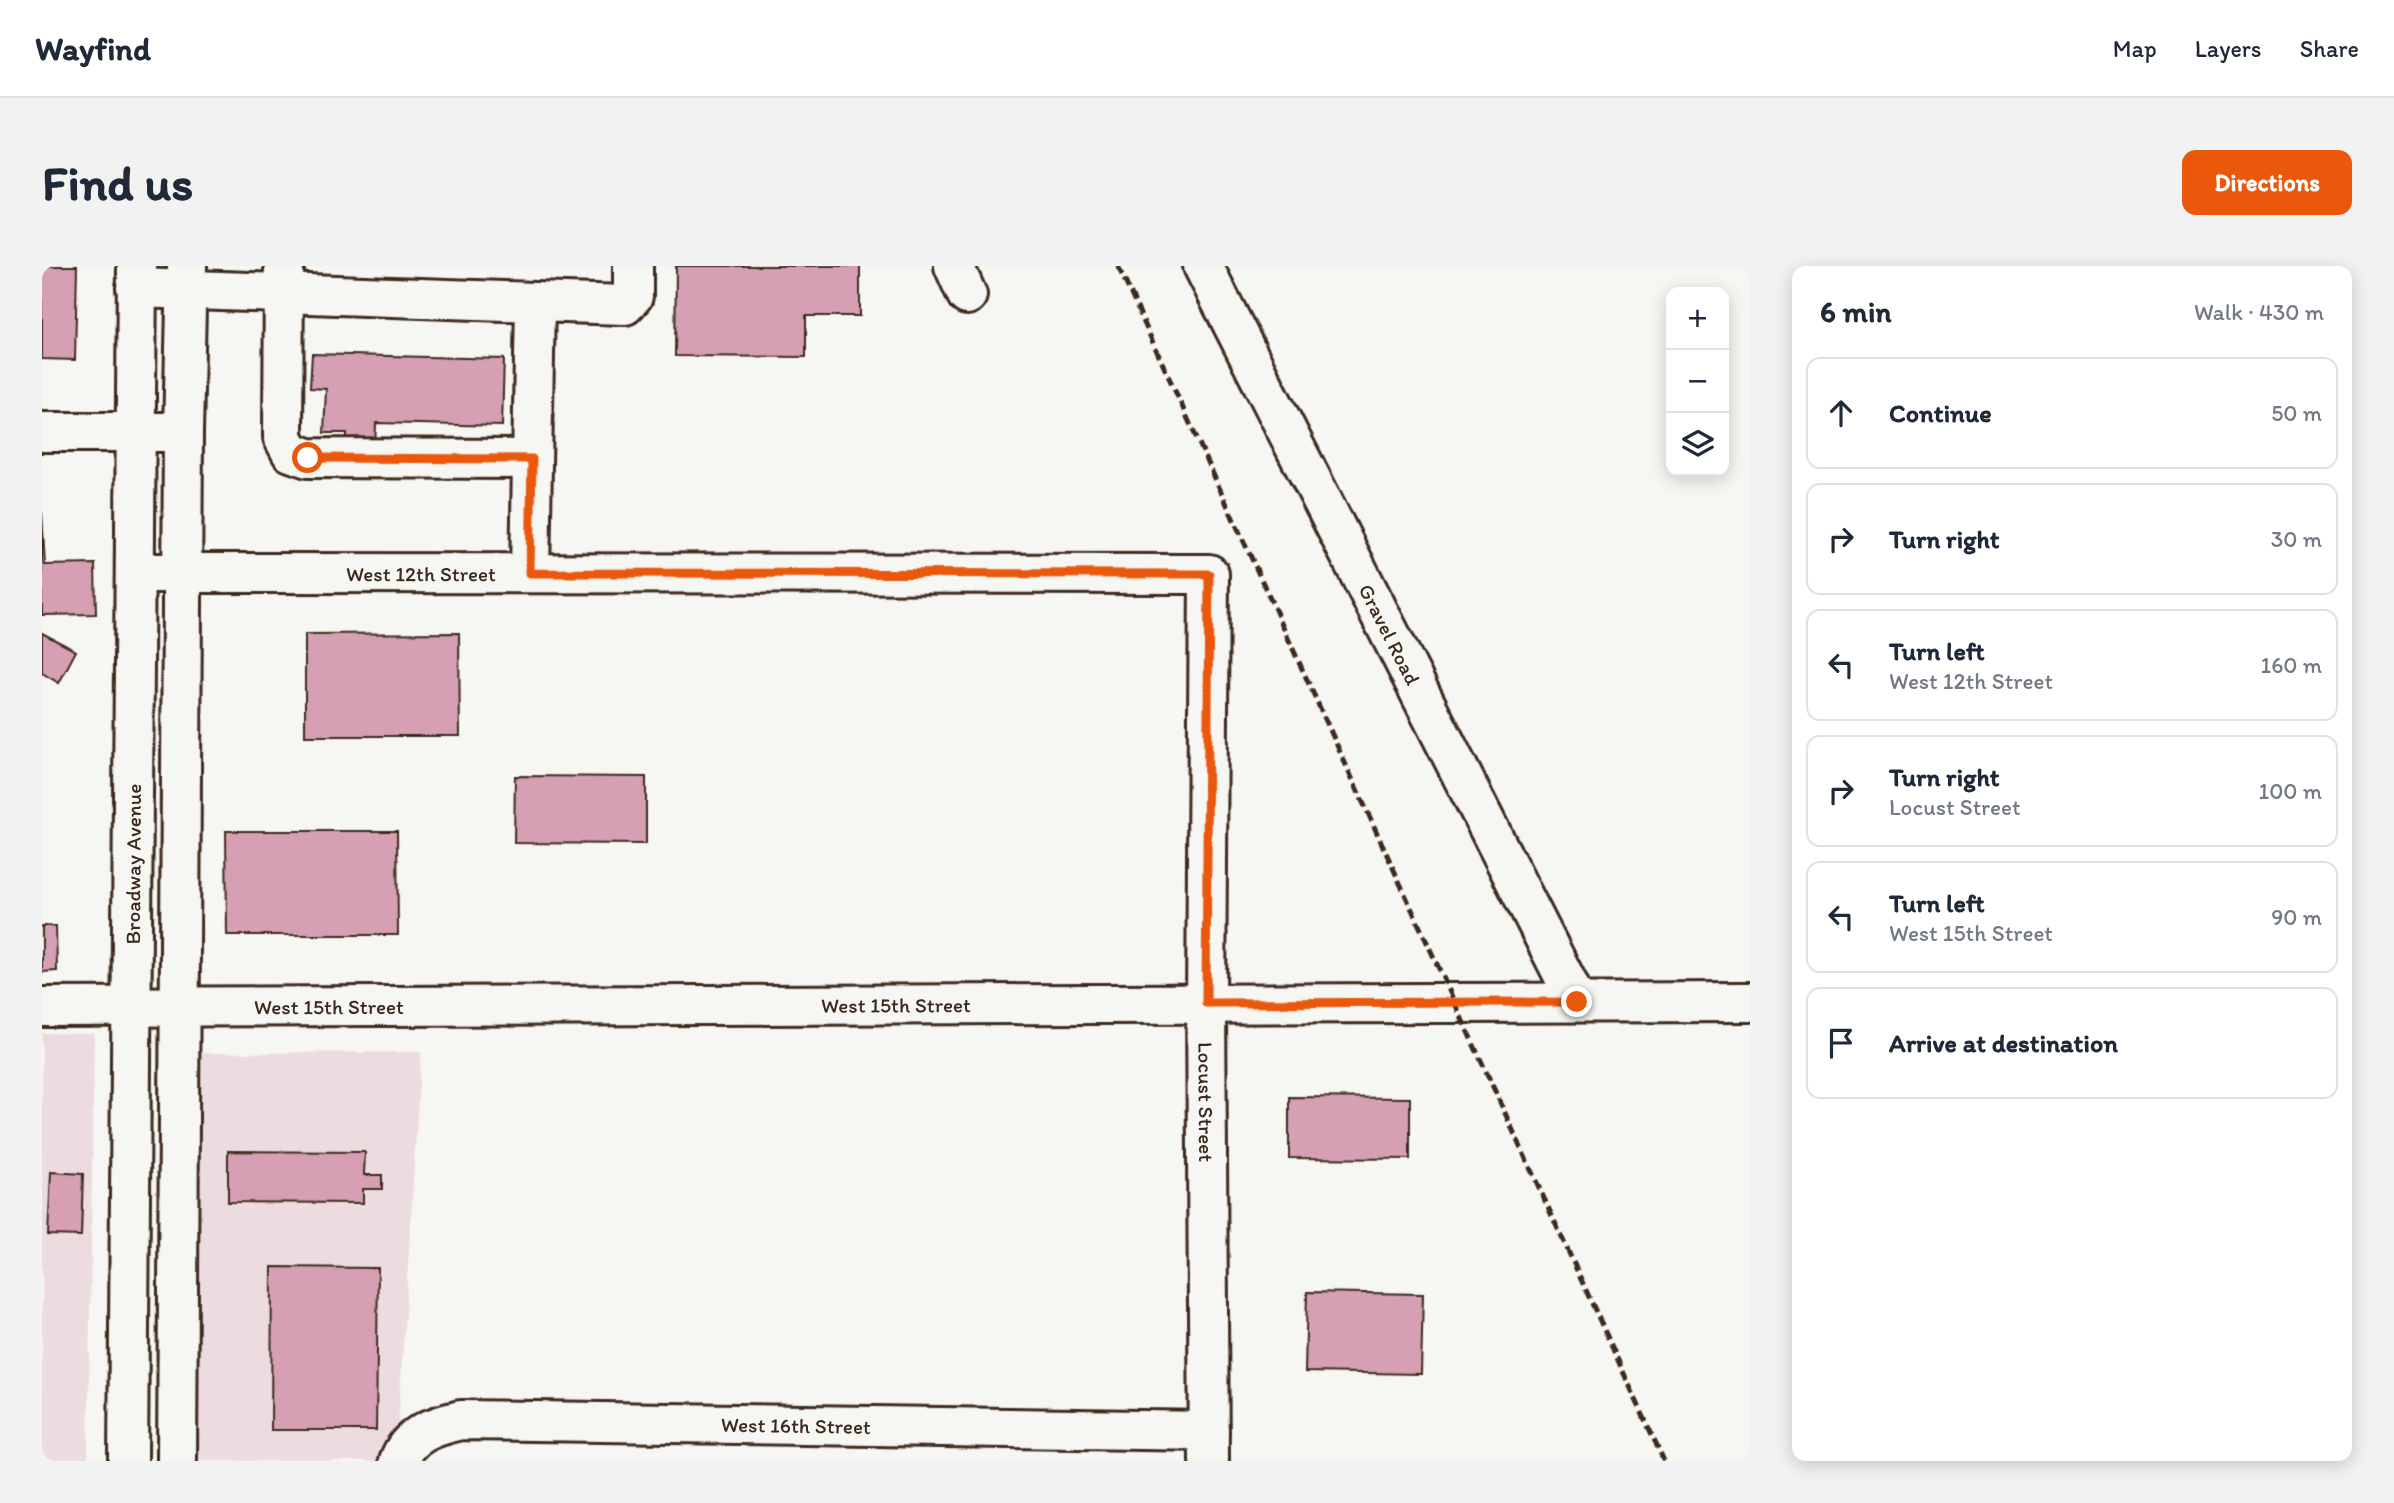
<!DOCTYPE html>
<html lang="en">
<head>
<meta charset="utf-8">
<style>
	body { margin:0; font-family:Itim,sans-serif; background:#f2f2f3; color:#1f2937 }
	.controls { position:absolute; right:21px; top:21px; display:grid; overflow:hidden; border-radius:14px; box-shadow:0 4px 18px #0003 }
	.controls button { width:63px; height:63px; display:grid; place-items:center; padding:0; border:0; border-bottom:2px solid #e0e1e3; background:#fff; color:#1f2937; font:35px sans-serif }
	.stop { position:absolute; width:21px; height:21px; margin:-16px; border:5px solid #ea580c; border-radius:50%; background:#fff }
	.stop.end { background:#ea580c; border-color:#fff; box-shadow:0 2px 7px #0008 }
	.list { margin:0; padding:0; list-style:none }
	h2 { display:flex; justify-content:space-between; align-items:center; height:91px; margin:0; padding:0 28px; font-size:30px }
	h2 small { font-size:23px; font-weight:400; color:#747a83 }
	.list li { display:grid; grid-template-columns:46px 1fr auto; gap:21px; align-items:center; box-sizing:border-box; height:112px; margin:0 14px 14px; padding:0 14px; border:2px solid #e0e1e3; border-radius:14px }
	.list b { display:block; font-size:26px; white-space:nowrap }
	.list p { margin:0; font-size:23px; white-space:nowrap; color:#747a83 }
	.list em { font-size:23px; font-style:normal; color:#747a83 }
	.icon { flex:none; width:38px; height:38px; fill:none; stroke:currentColor; stroke-width:2; stroke-linecap:round; stroke-linejoin:round }
	.map { position:relative; flex:none; width:1708px; height:1195px; overflow:hidden; border-radius:14px }
	header { display:flex; align-items:center; gap:42px; box-sizing:border-box; height:98px; padding:0 35px; background:#fff; border-bottom:2px solid #e0e1e3 }
	header strong { font-size:33px }
	nav { display:flex; gap:38px; margin-inline-start:auto; font-size:24px }
	.intro { display:flex; align-items:center; justify-content:space-between; box-sizing:border-box; height:168px; padding:0 42px }
	h1 { margin:0; font-size:49px }
	.button { padding:18px 32px; border-radius:14px; background:#ea580c; color:#fff; font-size:24px; font-weight:700 }
	main { display:flex; gap:42px; padding:0 42px }
	aside { flex:1; background:#fff; border-radius:14px; box-shadow:0 4px 18px #0003 }
	.map>svg:first-child { display:block }
	.built { fill:#eddcdf }
	.building { fill:#d79fb3; stroke:#3b2a1e; stroke-width:2 }
	.lines { fill:none; stroke-linecap:round; stroke-linejoin:round }
	.minor-casing { stroke:#3b2a1e; stroke-width:44 }
	.highway-casing { stroke:#3b2a1e; stroke-width:44 }
	.minor { stroke:#f6f6f2; stroke-width:38 }
	.highway { stroke:#f6f6f2; stroke-width:38 }
	.rail { stroke:#3b2a1e; stroke-width:5; stroke-dasharray:10 5; stroke-linecap:butt }
	.route { stroke:#ea580c; stroke-width:9 }
	.labels { text-anchor:middle; dominant-baseline:central; stroke-width:6; stroke-linejoin:round; paint-order:stroke }
	.street-label { font-size:21px; fill:#3b2a1e; stroke:#f6f6f2 }
</style>
</head>
<body>
<header>
<strong>Wayfind</strong>
<nav><a>Map</a><a>Layers</a><a>Share</a></nav>
</header>
<div class="intro"><h1>Find us</h1><a class="button">Directions</a></div>
<main>
<div class="map">
<svg width="1708" height="1195" viewBox="0 0 1708 1195">
	<rect width="100%" height="100%" fill="#f6f6f2"/>
	<filter id="ink" filterUnits="userSpaceOnUse"><feTurbulence type="fractalNoise" baseFrequency=".0143" numOctaves="2"/><feDisplacementMap in="SourceGraphic" scale="14" xChannelSelector="R" yChannelSelector="G"/><feConvolveMatrix kernelMatrix="1 2 1 2 8 2 1 2 1" color-interpolation-filters="sRGB"/></filter>
	<g filter="url(#ink)">
		<g class="built">
			<polygon points="0,767 52,768 46,1195 0,1195"/>
			<polygon points="379,786 354,1195 147,1195 158,787"/>
		</g>
		<g class="building">
			<polygon points="0,0 35,0 33,94 0,93"/>
			<polygon points="634,0 818,0 818,50 764,50 764,91 633,90"/>
			<polygon points="270,88 462,93 460,160 334,157 333,183 305,182 305,167 282,167 284,123 268,122"/>
			<polygon points="0,246 3,299 53,298 54,348 0,349"/>
			<polygon points="0,367 34,385 17,417 0,407"/>
			<polygon points="417,367 418,470 263,470 263,368"/>
			<polygon points="473,510 604,511 604,578 472,577"/>
			<polygon points="184,565 355,565 356,669 185,669"/>
			<polygon points="0,660 14,660 15,705 0,706"/>
			<polygon points="1247,831 1368,832 1368,893 1247,892"/>
			<polygon points="186,885 323,886 322,909 340,909 340,923 321,923 321,937 186,936"/>
			<polygon points="9,906 41,908 39,970 6,969"/>
			<polygon points="230,1001 336,1002 334,1164 229,1164"/>
			<polygon points="1265,1026 1381,1028 1379,1108 1263,1106"/>
		</g>
		<g class="lines">
			<defs>
				<g id="minor">
					<polyline points="912,0 925,29"/>
					<path id="s1" d="M1161,0l374,736"/>
					<polyline points="242,2 241,171 249,186 266,192 490,193"/>
					<polyline points="94,22 493,36 488,307"/>
					<polyline points="493,36 583,39 591,30 591,0"/>
					<polyline points="0,166 141,166"/>
					<path id="s2" d="M94,307l1073,1 -3,430 3,457"/>
					<path id="s3" d="M0,741l1708,-5"/>
					<path id="s4" d="M357,1195c10,-28 36,-35 62,-41l748,11"/>
				</g>
				<g id="highway">
					<path id="s5" d="M86,1195l9,-1195"/>
					<polyline points="135,1195 141,166 145,0"/>
				</g>
			</defs>
			<use href="#minor" class="minor-casing"/>
			<use href="#highway" class="highway-casing"/>
			<use href="#minor" class="minor"/>
			<use href="#highway" class="highway"/>
			<polyline class="rail" points="1076,0 1622,1195"/>
		</g>
	</g>
	<g class="lines" filter="url(#ink)">
		<polyline class="route" points="266,192 490,193 488,307 1167,308 1164,737 1535,736"/>
	</g>
	<g class="labels">
		<g class="street-label">
			<text stroke="none"><textPath href="#s2" startOffset="285">West 12th Street</textPath></text>
			<text stroke="none"><textPath href="#s1" startOffset="413">Gravel Road</textPath></text>
			<text stroke="none"><textPath href="#s5" startOffset="597">Broadway Avenue</textPath></text>
			<text stroke="none"><textPath href="#s3" startOffset="854">West 15th Street</textPath></text>
			<text stroke="none"><textPath href="#s3" startOffset="287">West 15th Street</textPath></text>
			<text stroke="none"><textPath href="#s2" startOffset="1601">Locust Street</textPath></text>
			<text stroke="none"><textPath href="#s4" startOffset="413">West 16th Street</textPath></text>
		</g>
	</g>
</svg>
<div class="controls">
<button>+</button>
<button>−</button>
<button><svg class="icon" aria-label="layers" viewBox="0 0 24 24"><path d="M12 4l9 5-9 5-9-5zM3 14l9 5 9-5"/></svg></button>
</div>
<div class="stop" style="left:266px;top:192px"></div>
<div class="stop end" style="left:1535px;top:736px"></div>
</div>
<aside>
<h2>6 min<small>Walk · 430 m</small></h2>
<ul class="list">
<li><svg class="icon" aria-label="ahead" viewBox="0 0 24 24"><path d="M12 20V5M6 11l6-6 6 6"/></svg><div><b>Continue</b></div><em>50 m</em></li>
<li><svg class="icon" aria-label="right" viewBox="0 0 24 24"><path d="M7 20v-9h11M14 6l5 5-5 5"/></svg><div><b>Turn right</b></div><em>30 m</em></li>
<li><svg class="icon" aria-label="left" viewBox="0 0 24 24"><path d="M17 20v-9H6M10 6l-5 5 5 5"/></svg><div><b>Turn left</b><p>West 12th Street</p></div><em>160 m</em></li>
<li><svg class="icon" aria-label="right" viewBox="0 0 24 24"><path d="M7 20v-9h11M14 6l5 5-5 5"/></svg><div><b>Turn right</b><p>Locust Street</p></div><em>100 m</em></li>
<li><svg class="icon" aria-label="left" viewBox="0 0 24 24"><path d="M17 20v-9H6M10 6l-5 5 5 5"/></svg><div><b>Turn left</b><p>West 15th Street</p></div><em>90 m</em></li>
<li><svg class="icon" aria-label="arrive" viewBox="0 0 24 24"><path d="M6 21V4h12l-3 4 3 4H6"/></svg><div><b>Arrive at destination</b></div></li>
</ul>
</aside>
</main>
</body>
</html>
